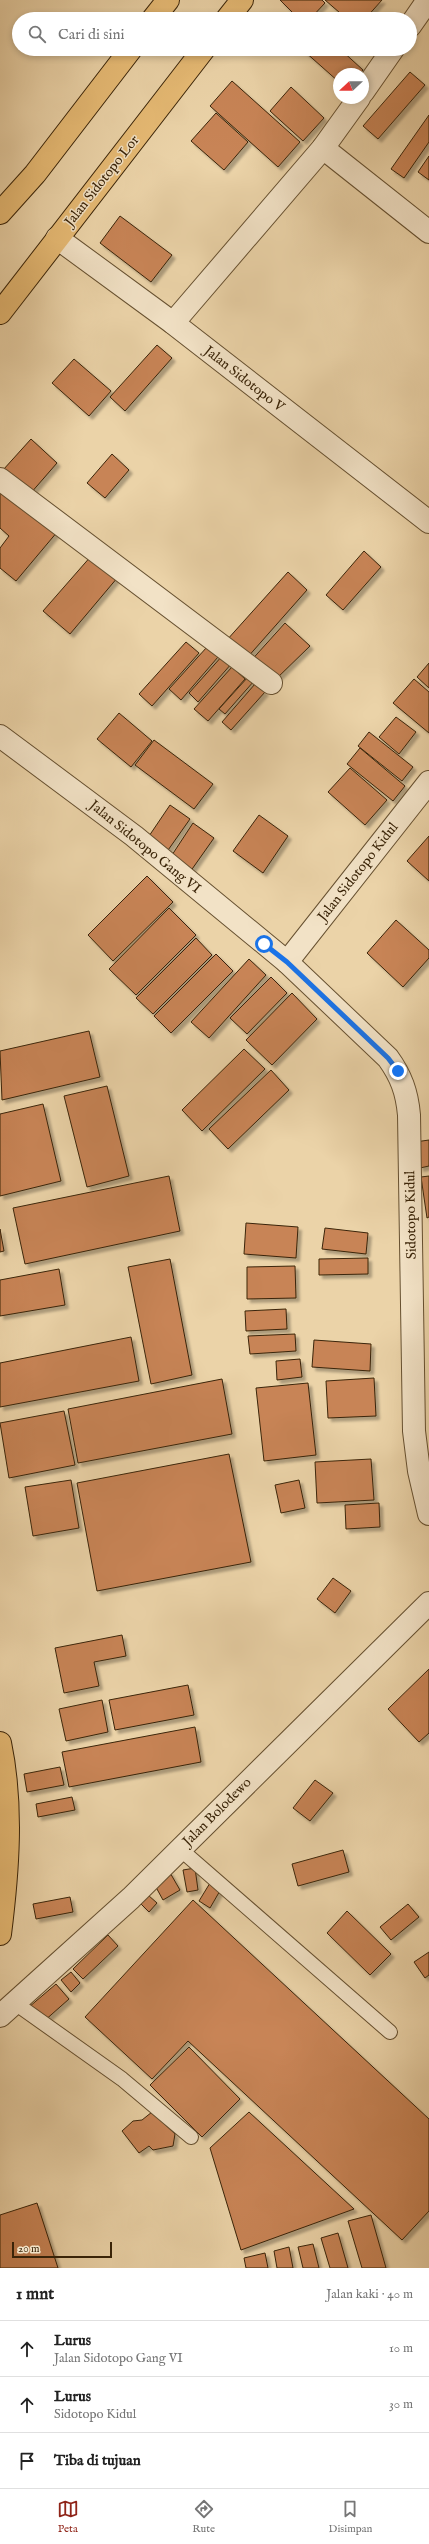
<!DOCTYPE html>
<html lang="id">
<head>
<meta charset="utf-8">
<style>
	body { margin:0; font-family:"IM FELL English",serif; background:#f2f2f2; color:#222 }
	.compass { position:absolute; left:333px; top:68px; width:36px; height:36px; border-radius:50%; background:#fff; box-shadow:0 2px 6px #0003; rotate:248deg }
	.scale { position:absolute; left:12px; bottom:10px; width:100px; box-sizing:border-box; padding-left:4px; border:2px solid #3a2408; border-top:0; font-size:11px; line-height:14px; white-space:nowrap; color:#3a2408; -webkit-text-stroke:3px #f2e2c6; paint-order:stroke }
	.stop { position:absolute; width:12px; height:12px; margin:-9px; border:3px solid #1a73e8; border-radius:50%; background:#fff }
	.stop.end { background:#1a73e8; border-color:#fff; box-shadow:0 1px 4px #0008 }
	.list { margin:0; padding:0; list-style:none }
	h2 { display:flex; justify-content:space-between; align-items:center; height:52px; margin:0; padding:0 16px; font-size:17px }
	h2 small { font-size:13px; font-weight:400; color:#767676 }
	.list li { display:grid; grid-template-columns:26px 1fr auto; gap:12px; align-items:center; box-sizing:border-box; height:56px; padding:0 16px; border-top:1px solid #e0e0e0 }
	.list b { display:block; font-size:15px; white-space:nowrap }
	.list p { margin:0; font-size:13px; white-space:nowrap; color:#767676 }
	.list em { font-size:13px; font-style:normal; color:#767676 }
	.icon { flex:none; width:22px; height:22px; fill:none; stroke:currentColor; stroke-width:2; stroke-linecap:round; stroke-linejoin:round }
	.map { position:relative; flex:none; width:429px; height:2268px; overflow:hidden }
	.search { position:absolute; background:#fff; box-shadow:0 2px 6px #0003; left:12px; right:12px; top:12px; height:44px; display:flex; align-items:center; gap:10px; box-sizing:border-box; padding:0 14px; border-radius:22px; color:#767676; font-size:15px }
	.sheet { height:220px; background:#fff }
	nav { display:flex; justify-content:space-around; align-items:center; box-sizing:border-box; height:56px; border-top:1px solid #e0e0e0; background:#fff; font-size:11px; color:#767676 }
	nav a { display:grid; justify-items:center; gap:2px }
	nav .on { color:#8f2418 }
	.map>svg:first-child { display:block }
	.building { fill:#c88456; stroke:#3a2408; filter:url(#shadow) }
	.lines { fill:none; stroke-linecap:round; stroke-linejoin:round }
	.service-casing { stroke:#665030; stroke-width:16 }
	.minor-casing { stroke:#665030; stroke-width:24 }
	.tertiary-casing { stroke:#665030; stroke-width:24 }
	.trunk-casing { stroke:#3a2408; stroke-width:24 }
	.service { stroke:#f2e2c6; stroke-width:14 }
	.minor { stroke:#f2e2c6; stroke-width:22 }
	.tertiary { stroke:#f2e2c6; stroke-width:22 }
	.trunk { stroke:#e6ba74; stroke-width:22 }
	.route { stroke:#1a73e8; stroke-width:5 }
	.labels { text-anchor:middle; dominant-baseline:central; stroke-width:3; stroke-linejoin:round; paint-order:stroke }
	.street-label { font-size:14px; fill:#3a2408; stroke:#f2e2c6 }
</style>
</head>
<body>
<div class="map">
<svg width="429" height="2268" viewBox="0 0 429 2268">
	<defs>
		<filter id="shadow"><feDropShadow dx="3.5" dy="3.5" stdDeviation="1" flood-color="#0004"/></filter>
	</defs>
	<rect width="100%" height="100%" fill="#ebd3a8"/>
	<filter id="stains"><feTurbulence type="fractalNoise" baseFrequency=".005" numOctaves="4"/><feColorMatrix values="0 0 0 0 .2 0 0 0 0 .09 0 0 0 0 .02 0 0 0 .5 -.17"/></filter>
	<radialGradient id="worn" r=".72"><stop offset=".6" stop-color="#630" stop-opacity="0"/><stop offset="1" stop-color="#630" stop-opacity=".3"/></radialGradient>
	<g class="building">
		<polygon points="280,0 322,0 325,3 310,19 299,19"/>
		<polygon points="325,0 382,0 365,19 347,19"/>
		<polygon points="306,49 340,49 363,70 359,74 339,74 339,82 304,51"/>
		<polygon points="410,72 425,85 378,139 363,126"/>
		<polygon points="232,81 300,142 278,167 210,106"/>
		<polygon points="291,87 324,118 303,141 270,111"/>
		<polygon points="216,113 248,142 224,170 191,141"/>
		<polygon points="429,115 429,142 404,178 391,169"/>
		<polygon points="429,156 429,180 418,172"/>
		<polygon points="120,216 172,255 151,282 100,243"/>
		<polygon points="157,345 172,358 125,411 110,397"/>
		<polygon points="74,359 111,391 89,416 52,383"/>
		<polygon points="31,439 57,463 30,494 3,470"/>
		<polygon points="112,454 129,470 105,498 87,483"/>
		<polygon points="0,483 58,531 16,581 0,568 0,548 9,536 0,528"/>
		<polygon points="364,551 381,567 343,610 326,595"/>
		<polygon points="92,555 118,577 70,634 43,611"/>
		<polygon points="288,572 307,590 246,659 226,641"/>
		<polygon points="285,623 310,646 274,681 248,664"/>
		<polygon points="186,642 199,653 152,706 139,694"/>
		<polygon points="207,647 218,657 181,700 169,689"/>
		<polygon points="223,655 232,663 198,702 189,693"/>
		<polygon points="429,663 429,688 417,677"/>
		<polygon points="232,667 245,679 208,721 194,709"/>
		<polygon points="248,677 254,681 225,714 219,709"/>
		<polygon points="414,679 429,692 429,733 393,703"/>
		<polygon points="255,684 265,692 231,730 222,722"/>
		<polygon points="119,713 152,741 131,767 97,739"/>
		<polygon points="396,717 416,732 399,754 379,737"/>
		<polygon points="369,732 413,767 402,781 358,746"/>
		<polygon points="154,740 213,784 194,809 135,765"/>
		<polygon points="360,748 405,786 393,801 347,764"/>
		<polygon points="350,768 387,800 365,825 328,792"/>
		<polygon points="170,805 190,819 166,853 147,839"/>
		<polygon points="259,815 288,836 263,873 233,851"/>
		<polygon points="193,823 214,838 190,872 170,858"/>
		<polygon points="429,836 429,881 407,861"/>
		<polygon points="147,876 173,902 113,961 88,935"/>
		<polygon points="169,908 196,935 136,995 109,969"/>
		<polygon points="396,920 429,950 429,958 403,987 367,953"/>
		<polygon points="196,938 212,955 153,1014 136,998"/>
		<polygon points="216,954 233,971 171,1033 154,1016"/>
		<polygon points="249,959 266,975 209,1038 191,1022"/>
		<polygon points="271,977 287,993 247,1034 230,1018"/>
		<polygon points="292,993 317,1019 272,1065 246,1040"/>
		<polygon points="89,1031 100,1077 2,1100 0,1051"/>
		<polygon points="244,1049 265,1069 202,1131 182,1110"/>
		<polygon points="271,1070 289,1090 228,1149 209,1129"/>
		<polygon points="107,1086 129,1176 87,1187 64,1096"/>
		<polygon points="43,1104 61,1181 0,1196 0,1114"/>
		<polygon points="429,1140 429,1166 420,1168 415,1142"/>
		<polygon points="169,1176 180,1231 25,1264 13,1208"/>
		<polygon points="429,1176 429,1217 427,1218 421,1177"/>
		<polygon points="246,1223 298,1227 296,1258 244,1254"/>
		<polygon points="325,1228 368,1233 366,1254 322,1249"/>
		<polygon points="0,1229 4,1251 0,1252"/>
		<polygon points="368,1258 368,1274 319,1275 319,1259"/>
		<polygon points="170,1259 192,1375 151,1384 128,1267"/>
		<polygon points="295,1266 296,1298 247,1299 247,1267"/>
		<polygon points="59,1269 65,1305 0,1316 0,1280"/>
		<polygon points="286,1309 287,1329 246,1331 245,1311"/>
		<polygon points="295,1334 296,1351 250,1354 248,1336"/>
		<polygon points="131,1337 139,1381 0,1407 0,1363"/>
		<polygon points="314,1340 371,1344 370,1371 312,1367"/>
		<polygon points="300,1359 302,1377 277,1380 276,1361"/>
		<polygon points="374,1378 376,1416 328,1418 326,1381"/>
		<polygon points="222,1379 232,1434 78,1463 68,1409"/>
		<polygon points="308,1383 316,1455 264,1461 256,1388"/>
		<polygon points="64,1411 75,1465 9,1478 0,1423"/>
		<polygon points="229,1454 251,1562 97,1591 77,1483"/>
		<polygon points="371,1459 374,1500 317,1503 315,1462"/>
		<polygon points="71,1480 79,1528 33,1536 25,1487"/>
		<polygon points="299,1480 305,1508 281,1513 275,1485"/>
		<polygon points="379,1503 380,1527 346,1529 345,1505"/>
		<polygon points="333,1578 351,1591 335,1613 317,1599"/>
		<polygon points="122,1635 126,1656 94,1662 99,1686 64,1693 55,1648"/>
		<polygon points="429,1669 429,1733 419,1742 388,1709"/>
		<polygon points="188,1685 194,1715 115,1730 109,1700"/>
		<polygon points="102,1700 108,1732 66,1741 59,1709"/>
		<polygon points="195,1727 201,1762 69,1787 62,1752"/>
		<polygon points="60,1767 64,1785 27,1792 24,1774"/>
		<polygon points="315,1780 333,1793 310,1821 293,1808"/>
		<polygon points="72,1797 75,1810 38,1817 36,1804"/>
		<polygon points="343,1850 349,1872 298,1886 292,1864"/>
		<polygon points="195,1868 198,1890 187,1892 183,1870"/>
		<polygon points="169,1871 180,1890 163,1900 152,1880"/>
		<polygon points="210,1883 221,1889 210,1908 199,1901"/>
		<polygon points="148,1895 157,1903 149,1912 140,1903"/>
		<polygon points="70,1897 73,1912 36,1919 33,1904"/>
		<polygon points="193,1900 429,2119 429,2211 402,2240 188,2041 152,2079 85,2017"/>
		<polygon points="408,1904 419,1917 391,1940 380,1927"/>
		<polygon points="347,1911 391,1954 370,1975 327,1933"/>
		<polygon points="108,1935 118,1946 83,1979 73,1969"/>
		<polygon points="429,1952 429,1975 425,1978 414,1962"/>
		<polygon points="71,1972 80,1983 71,1992 61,1980"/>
		<polygon points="56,1984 69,1999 43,2022 29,2007"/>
		<polygon points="189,2047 240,2099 202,2137 150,2085"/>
		<polygon points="152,2112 175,2134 173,2146 153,2150 149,2146 139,2153 122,2131 133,2121 142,2120"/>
		<polygon points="249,2112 354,2209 241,2250 210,2148"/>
		<polygon points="37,2203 58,2268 0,2268 0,2215"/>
		<polygon points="371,2215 386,2268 362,2268 348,2221"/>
		<polygon points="338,2233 348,2268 330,2268 321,2238"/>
		<polygon points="313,2244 319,2268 303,2268 298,2247"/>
		<polygon points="289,2247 293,2268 277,2268 274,2251"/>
		<polygon points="265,2253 268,2268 246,2268 244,2258"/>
	</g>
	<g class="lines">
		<defs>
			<g id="service">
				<polyline points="180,1849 390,2032"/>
				<polyline points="15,2003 122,2079 191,2137"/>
			</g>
			<g id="minor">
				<polyline points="410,26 428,0"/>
				<polyline points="363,92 393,49"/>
				<polyline points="323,148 429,232"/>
				<polyline points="57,238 173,323 429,522"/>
				<polyline points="173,323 323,148 359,98"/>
				<polyline points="0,479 271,683"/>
				<path d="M0,736l134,100 153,126 101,96c13,18 19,34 21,57l5,316 5,40 10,43"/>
				<polyline points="287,962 429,782"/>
			</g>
			<polyline id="tertiary" points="0,2016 131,1898 429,1603"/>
			<g id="trunk">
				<polyline points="153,19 168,0"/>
				<polyline points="227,19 242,0"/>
				<polyline points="0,213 35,174 131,49"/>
				<polyline points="0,313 204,49"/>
				<path d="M0,1743c13,62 8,128 0,191"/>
			</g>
		</defs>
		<use href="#service" class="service-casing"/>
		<use href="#minor" class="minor-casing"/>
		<use href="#tertiary" class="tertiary-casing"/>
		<use href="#trunk" class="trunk-casing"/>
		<use href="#service" class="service"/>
		<use href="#minor" class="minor"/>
		<use href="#tertiary" class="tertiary"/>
		<use href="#trunk" class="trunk"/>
	</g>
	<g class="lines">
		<polyline class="route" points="264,944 287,962 388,1058 398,1071"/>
	</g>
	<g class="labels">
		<g class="street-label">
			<text transform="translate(102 181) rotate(-52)">Jalan Sidotopo Lor</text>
			<text transform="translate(244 379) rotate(38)">Jalan Sidotopo V</text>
			<text transform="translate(145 847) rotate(39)">Jalan Sidotopo Gang VI</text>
			<text transform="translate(358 872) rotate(-52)">Jalan Sidotopo Kidul</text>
			<text transform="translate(411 1215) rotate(-91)">Sidotopo Kidul</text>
			<text transform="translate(217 1812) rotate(-45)">Jalan Bolodewo</text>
		</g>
	</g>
	<rect width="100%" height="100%" filter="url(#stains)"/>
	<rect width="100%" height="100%" fill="url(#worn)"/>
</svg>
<svg class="compass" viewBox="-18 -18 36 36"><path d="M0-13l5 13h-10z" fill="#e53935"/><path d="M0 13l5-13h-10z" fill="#767676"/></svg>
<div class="scale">20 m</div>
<div class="stop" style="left:264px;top:944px"></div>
<div class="stop end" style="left:398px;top:1071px"></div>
<div class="search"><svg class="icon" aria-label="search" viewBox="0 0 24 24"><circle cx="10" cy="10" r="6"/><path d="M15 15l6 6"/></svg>Cari di sini</div>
</div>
<section class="sheet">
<h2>1 mnt<small>Jalan kaki · 40 m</small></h2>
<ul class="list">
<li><svg class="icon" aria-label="ahead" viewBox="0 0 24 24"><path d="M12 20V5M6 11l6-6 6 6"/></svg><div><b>Lurus</b><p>Jalan Sidotopo Gang VI</p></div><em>10 m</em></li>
<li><svg class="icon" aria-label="ahead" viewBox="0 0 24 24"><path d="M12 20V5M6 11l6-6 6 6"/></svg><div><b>Lurus</b><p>Sidotopo Kidul</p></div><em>30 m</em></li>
<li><svg class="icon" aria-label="arrive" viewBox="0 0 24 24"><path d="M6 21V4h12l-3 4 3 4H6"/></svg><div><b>Tiba di tujuan</b></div></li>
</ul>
</section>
<nav>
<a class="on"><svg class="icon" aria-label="map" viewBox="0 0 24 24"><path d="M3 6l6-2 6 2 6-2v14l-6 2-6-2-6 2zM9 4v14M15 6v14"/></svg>Peta</a>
<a><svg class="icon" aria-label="directions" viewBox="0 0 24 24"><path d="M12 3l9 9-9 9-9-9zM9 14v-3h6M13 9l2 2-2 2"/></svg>Rute</a>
<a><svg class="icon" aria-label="saved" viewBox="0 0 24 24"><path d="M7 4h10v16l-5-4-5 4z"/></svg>Disimpan</a>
</nav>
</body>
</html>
